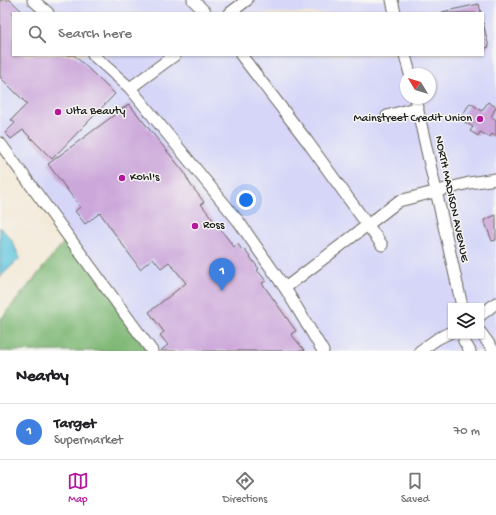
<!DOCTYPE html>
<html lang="en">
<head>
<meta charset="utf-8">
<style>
	body { margin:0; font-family:"Gochi Hand",sans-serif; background:#f2f2f2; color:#202124 }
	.controls { position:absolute; right:12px; bottom:12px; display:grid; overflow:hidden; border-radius:0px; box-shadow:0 1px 3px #0004 }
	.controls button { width:36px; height:36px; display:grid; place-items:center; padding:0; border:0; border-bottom:1px solid #e0e0e0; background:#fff; color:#202124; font:20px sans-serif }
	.compass { position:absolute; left:400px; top:68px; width:36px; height:36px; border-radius:50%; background:#fff; box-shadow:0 1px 3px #0004; rotate:308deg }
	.you { position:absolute; left:246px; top:200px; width:14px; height:14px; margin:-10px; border:3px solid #fff; border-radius:50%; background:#1a73e8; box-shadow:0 0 0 6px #1a73e833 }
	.badge { display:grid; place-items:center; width:26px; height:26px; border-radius:50%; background:#b5179e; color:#fff; font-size:13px; font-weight:700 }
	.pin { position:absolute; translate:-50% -33px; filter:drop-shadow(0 1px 2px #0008) }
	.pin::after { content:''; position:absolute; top:21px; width:14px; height:12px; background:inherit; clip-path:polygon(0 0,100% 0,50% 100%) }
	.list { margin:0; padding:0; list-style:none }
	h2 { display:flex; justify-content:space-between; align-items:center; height:52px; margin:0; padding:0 16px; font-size:17px }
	h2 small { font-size:13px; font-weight:400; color:#757577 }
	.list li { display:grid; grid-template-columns:26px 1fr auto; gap:12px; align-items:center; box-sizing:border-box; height:56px; padding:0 16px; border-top:1px solid #e0e0e0 }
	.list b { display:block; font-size:15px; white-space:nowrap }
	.list p { margin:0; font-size:13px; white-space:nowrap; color:#757577 }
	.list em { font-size:13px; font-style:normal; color:#757577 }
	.icon { flex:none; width:22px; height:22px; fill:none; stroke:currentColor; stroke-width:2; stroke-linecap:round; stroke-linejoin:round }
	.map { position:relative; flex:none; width:496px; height:351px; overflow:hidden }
	.search { position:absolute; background:#fff; box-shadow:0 1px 3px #0004; left:12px; right:12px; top:12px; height:44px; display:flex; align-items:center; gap:10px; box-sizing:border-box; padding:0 14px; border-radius:0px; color:#757577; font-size:15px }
	.sheet { height:108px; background:#fff }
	nav { display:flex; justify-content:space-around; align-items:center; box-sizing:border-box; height:56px; border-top:1px solid #e0e0e0; background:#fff; font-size:11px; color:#757577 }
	nav a { display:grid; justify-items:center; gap:2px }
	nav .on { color:#b5179e }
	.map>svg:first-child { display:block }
	.built { fill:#d6d7f8; fill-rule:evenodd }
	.forest { fill:#7fb876; stroke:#4e6a49 }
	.water { fill:#61c6de; stroke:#3e717d }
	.building { fill:#cca7da }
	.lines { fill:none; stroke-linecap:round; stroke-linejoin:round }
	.minor-casing { stroke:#67635d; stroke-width:13 }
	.minor { stroke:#fff; stroke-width:11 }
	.poi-dot { fill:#b5179e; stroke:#f6f6f2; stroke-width:1.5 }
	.labels { text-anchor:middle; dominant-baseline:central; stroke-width:3; stroke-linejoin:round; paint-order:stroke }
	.poi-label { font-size:12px; fill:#1c1c1c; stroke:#f6f6f2; text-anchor:start }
	.street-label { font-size:12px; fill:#1c1c1c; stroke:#f6f6f2 }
</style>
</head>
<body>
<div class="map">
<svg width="496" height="351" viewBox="0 0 496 351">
	<rect width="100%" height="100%" fill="#f6f6f2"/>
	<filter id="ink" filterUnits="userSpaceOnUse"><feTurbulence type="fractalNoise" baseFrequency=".025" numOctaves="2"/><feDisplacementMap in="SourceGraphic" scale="8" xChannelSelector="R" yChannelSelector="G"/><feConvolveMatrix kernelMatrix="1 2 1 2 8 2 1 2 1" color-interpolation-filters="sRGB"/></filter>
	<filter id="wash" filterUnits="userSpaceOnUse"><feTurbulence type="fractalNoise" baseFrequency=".012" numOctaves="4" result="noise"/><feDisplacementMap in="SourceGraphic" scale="16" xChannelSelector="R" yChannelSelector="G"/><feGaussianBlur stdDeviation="0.9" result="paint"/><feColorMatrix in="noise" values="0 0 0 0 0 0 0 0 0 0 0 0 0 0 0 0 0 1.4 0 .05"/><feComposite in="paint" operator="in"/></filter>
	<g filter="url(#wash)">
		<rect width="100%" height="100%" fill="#f3e8d5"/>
		<path class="built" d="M0,0h496v351h-344l-152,-208zM13,13h470v42h-470zM406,74h24v24h-24zM451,306h30v30h-30z"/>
		<polygon class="forest" points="69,236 152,351 0,351 0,320"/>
		<polygon class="water" points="0,227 11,239 20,258 0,277"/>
		<g id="blocks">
			<g class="building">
				<polygon points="0,0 10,0 24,13 13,13 13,55 74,55 115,94 52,159 23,130 11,139 5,133 15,123 11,120 27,104 0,77"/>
				<polygon points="479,4 481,13 443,13 442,12"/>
				<polygon points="483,23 489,47 483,49"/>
				<polygon points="488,102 496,107 491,117 496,120 496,137 492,134 490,137 480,132 478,136 470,131 473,127 463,121 466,118 462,116 470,103 482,111"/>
				<polygon points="129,104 184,172 190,184 204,202 201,204 234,247 238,244 242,250 244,249 259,269 257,270 266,281 262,283 296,331 291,334 305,351 160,351 168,345 160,335 164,332 149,312 186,283 169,262 161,268 153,258 140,269 100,213 85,224 75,211 80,207 48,164"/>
				<polygon points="496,215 496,240 492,241 484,220"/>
			</g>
		</g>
	</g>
	<g filter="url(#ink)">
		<use href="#blocks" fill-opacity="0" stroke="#67635d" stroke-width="1"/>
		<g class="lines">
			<defs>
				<g id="minor">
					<polyline points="33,0 48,13"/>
					<polyline points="193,0 206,13"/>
					<polyline points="392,0 395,13"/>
					<polyline points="230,13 247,0"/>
					<polyline points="93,55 130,88 239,222 285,288 323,351"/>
					<polyline points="241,55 307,141 382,245"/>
					<polyline points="405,55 410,74"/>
					<polyline points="130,88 175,55"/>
					<polyline points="415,98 462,306"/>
					<polyline points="387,116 418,107"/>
					<polyline points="0,143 152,351"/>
					<polyline points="285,288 399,201 469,183 496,179"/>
					<polyline points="481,315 496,303"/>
					<polyline points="481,333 494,351"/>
					<polyline points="466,336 464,341 470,351"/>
					<polyline points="420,351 437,339 451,332"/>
				</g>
			</defs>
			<use href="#minor" class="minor-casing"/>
			<use href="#minor" class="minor"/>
		</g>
	</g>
	<g class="poi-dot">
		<circle cx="58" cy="112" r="4"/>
		<circle cx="480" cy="119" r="4"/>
		<circle cx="122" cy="178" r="4"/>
		<circle cx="195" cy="226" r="4"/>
	</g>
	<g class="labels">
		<g class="poi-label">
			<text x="66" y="112">Ulta Beauty</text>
			<text x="472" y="119" text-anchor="end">Mainstreet Credit Union</text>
			<text x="130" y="178">Kohl's</text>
			<text x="203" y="226">Ross</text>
		</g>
		<g class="street-label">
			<text transform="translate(451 199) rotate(78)">NORTH MADISON AVENUE</text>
		</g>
	</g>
</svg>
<div class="controls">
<button><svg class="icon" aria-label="layers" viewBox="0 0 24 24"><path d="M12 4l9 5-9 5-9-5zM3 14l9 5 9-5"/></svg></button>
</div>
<svg class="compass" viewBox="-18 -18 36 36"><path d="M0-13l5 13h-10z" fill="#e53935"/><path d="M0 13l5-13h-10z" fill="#757577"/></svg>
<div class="you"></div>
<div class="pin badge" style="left:222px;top:291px;background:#3f7fe0">1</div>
<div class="search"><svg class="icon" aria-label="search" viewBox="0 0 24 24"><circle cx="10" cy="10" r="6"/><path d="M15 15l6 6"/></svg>Search here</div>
</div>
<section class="sheet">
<h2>Nearby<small></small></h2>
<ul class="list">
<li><span class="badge" style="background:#3f7fe0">1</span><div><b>Target</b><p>Supermarket</p></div><em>70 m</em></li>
</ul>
</section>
<nav>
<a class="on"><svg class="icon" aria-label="map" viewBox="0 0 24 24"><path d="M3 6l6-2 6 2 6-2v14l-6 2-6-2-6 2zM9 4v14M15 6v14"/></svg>Map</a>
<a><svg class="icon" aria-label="directions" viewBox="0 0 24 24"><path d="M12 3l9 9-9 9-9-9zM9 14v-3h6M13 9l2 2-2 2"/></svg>Directions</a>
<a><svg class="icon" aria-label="saved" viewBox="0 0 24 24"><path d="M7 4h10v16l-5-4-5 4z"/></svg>Saved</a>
</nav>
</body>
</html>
